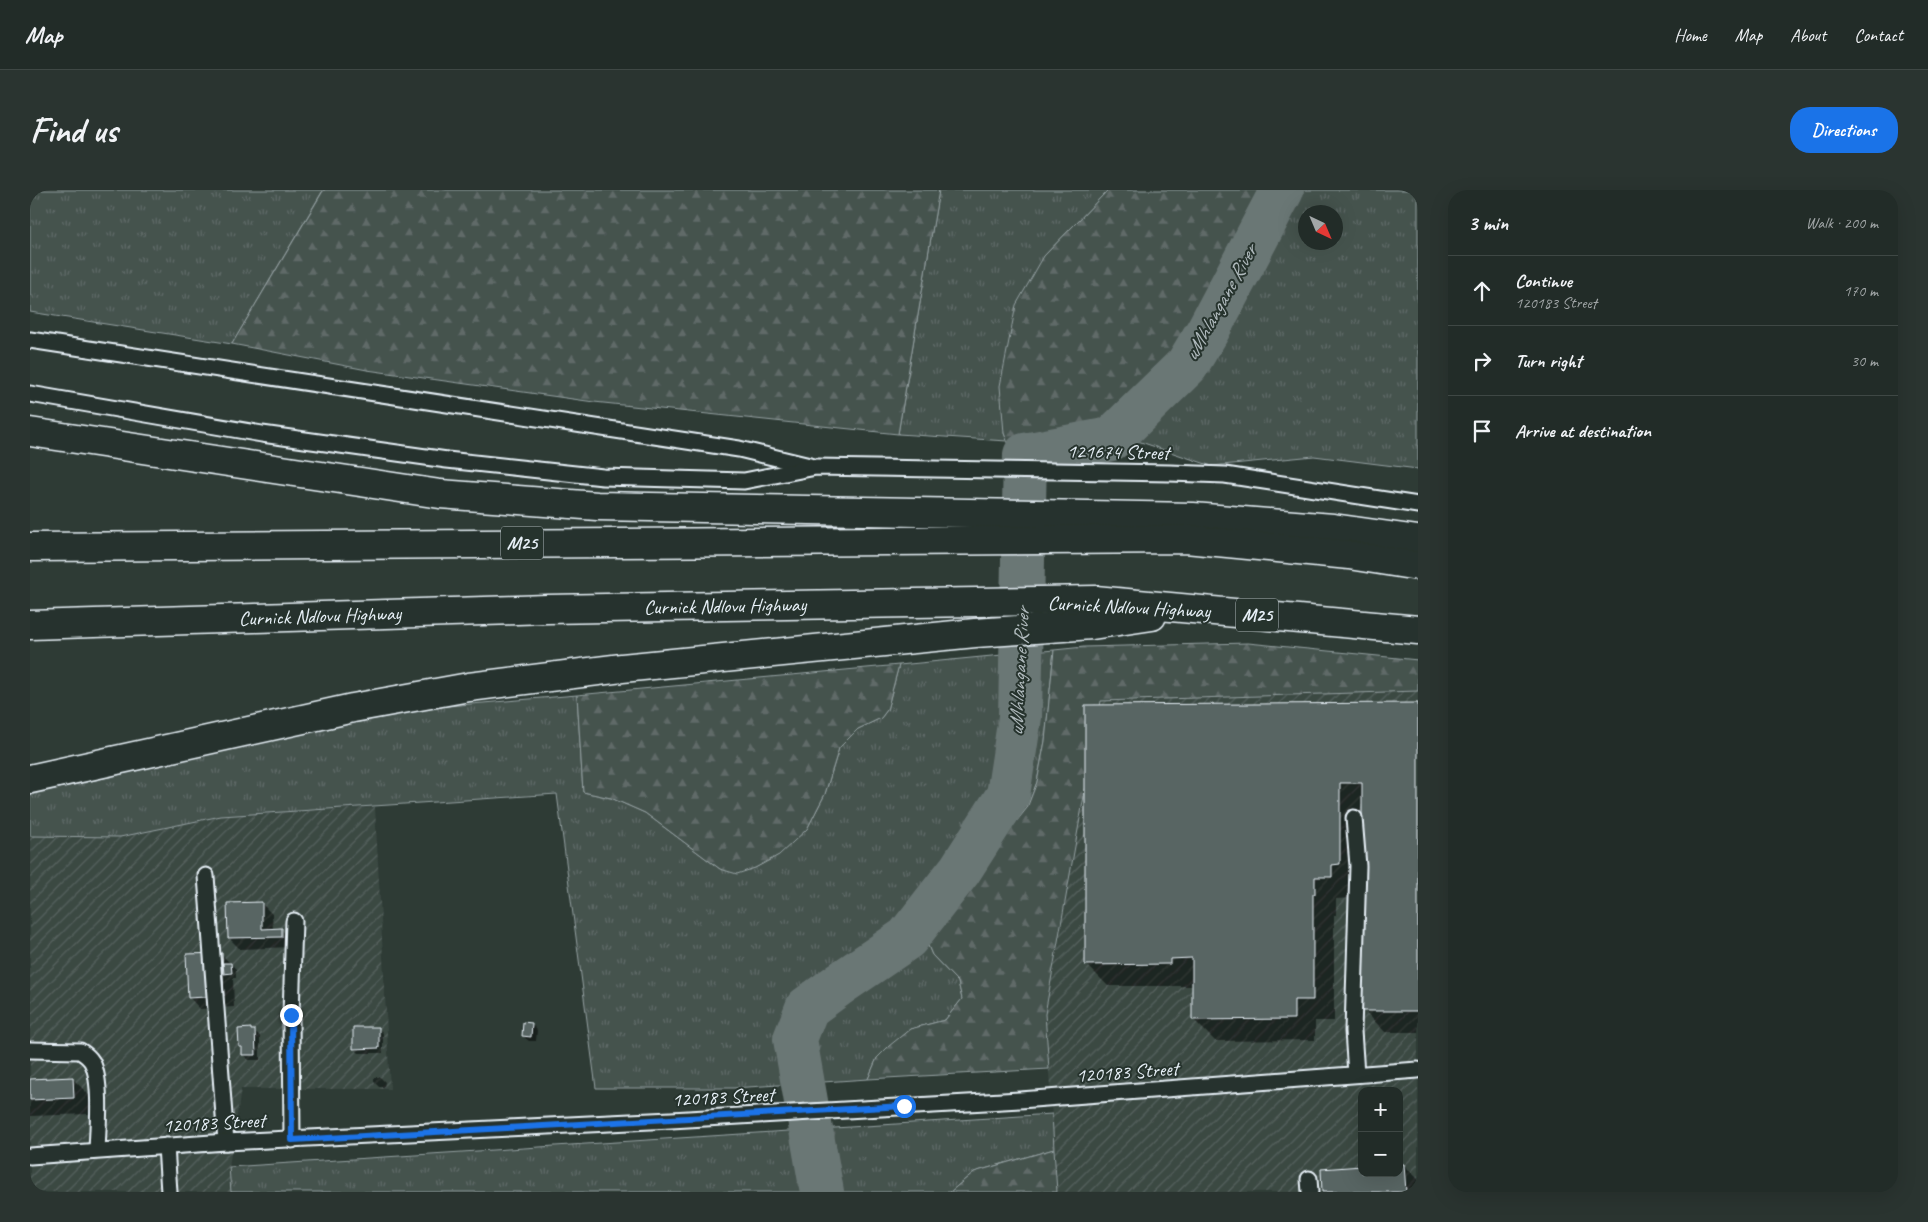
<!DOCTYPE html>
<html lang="en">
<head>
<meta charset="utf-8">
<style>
	body { margin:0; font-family:Caveat,sans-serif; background:#2a3430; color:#f1f3f6 }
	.controls { position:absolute; right:15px; bottom:15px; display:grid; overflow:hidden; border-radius:10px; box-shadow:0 5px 20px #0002 }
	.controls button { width:45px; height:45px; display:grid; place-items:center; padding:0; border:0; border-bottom:1px solid #3f4845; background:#222c28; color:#f1f3f6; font:25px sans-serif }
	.compass { position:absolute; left:1268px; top:15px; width:45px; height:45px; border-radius:50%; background:#222c28; box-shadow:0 5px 20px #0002; rotate:136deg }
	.stop { position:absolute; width:15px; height:15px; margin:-11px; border:4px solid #1a73e8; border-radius:50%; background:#fff }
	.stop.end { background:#1a73e8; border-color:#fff; box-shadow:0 1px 5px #0008 }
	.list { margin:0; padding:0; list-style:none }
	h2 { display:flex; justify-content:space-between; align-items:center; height:65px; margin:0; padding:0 20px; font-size:21px }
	h2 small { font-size:16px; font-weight:400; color:#a2a7a8 }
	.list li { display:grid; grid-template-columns:32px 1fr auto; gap:15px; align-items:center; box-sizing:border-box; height:70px; padding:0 20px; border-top:1px solid #3f4845 }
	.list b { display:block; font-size:19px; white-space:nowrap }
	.list p { margin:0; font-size:16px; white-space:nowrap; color:#a2a7a8 }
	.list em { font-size:16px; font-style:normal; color:#a2a7a8 }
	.icon { flex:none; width:28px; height:28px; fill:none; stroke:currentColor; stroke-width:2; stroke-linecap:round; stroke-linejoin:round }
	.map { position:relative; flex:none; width:1388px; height:1002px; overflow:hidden; border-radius:20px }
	header { display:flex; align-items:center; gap:30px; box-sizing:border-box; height:70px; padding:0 25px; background:#222c28; border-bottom:1px solid #3f4845 }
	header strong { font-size:24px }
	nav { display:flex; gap:28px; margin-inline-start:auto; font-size:18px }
	.intro { display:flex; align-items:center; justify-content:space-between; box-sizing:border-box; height:120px; padding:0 30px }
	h1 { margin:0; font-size:35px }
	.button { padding:12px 22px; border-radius:20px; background:#1a73e8; color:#fff; font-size:18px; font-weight:700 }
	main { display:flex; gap:30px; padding:0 30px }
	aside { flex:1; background:#222c28; border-radius:20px; box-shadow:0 5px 20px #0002 }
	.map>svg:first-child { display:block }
	.industrial { fill:url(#industrial-furrows); fill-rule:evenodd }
	.grass { fill:url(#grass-tufts); stroke:#96a2a3; fill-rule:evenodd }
	.forest { fill:url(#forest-firs); stroke:#96a2a3 }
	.shadow { fill:#0007 }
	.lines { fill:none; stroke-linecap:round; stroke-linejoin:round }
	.river { stroke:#6b7775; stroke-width:44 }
	.building { fill:#596563; stroke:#e8f1f8 }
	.service-casing { stroke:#e8f1f8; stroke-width:19 }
	.primary-casing { stroke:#e8f1f8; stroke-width:31 }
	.service { stroke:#26332d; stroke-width:15 }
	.primary { stroke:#26332d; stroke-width:28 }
	.route { stroke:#1a73e8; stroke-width:6 }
	.labels { text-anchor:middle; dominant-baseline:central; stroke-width:4; stroke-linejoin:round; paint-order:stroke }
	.shield { fill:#26332d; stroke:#aeb8bb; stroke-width:1 }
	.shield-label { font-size:19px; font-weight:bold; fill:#e8f1f8 }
	.street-label { font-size:20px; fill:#e8f1f8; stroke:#26332d }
	.water-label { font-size:21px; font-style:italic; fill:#b0babd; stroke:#26332d }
</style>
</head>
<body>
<header>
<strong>Map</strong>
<nav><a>Home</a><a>Map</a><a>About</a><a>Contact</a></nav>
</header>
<div class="intro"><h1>Find us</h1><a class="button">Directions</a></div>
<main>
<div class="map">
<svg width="1388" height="1002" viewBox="0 0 1388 1002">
	<defs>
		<pattern id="industrial-furrows" width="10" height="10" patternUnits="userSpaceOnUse" patternTransform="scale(1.25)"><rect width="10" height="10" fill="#3b4843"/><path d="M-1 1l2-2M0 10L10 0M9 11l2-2" fill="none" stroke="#57635f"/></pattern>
		<pattern id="grass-tufts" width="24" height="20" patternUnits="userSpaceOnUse" patternTransform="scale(1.25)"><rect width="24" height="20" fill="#45524e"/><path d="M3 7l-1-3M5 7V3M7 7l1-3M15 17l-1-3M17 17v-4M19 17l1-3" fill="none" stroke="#606b68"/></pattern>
		<pattern id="forest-firs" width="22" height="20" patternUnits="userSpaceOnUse" patternTransform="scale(1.25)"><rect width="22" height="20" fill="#45524e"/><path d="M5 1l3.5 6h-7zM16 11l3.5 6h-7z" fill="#606b68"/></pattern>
	</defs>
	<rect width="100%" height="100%" fill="#2e3b35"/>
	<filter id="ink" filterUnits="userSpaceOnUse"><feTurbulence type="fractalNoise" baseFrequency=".02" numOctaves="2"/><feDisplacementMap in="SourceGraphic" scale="10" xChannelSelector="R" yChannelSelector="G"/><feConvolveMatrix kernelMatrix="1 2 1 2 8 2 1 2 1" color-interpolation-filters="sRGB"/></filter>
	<g filter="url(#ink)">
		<g class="industrial">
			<path d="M1388,501v501h-361l-12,-178 56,-313zM1332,901h37v82h-37z"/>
			<polygon points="345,617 360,899 211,899 199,977 201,1002 0,1002 0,646 90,647 191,626"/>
		</g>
		<g class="grass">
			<polygon points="0,0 295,0 292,2 202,154 0,122"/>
			<polygon points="909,0 1078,0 1014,66 974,243 977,251 868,244"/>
			<path d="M1242,0h146v279l-104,-13 -102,10 -110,-37 80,-68zM1276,22h30v30h-30z"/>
			<polygon points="1024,460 1015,551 1007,592 997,618 895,748 902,765 928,792 932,809 915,830 880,839 847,868 838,889 703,898 566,898 527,604 191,626 90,647 0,646 0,605 262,545 406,517 547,505 553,602 581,608 615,623 690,679 725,678 748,665 777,639 795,604 809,558 828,539 851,528 857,520 869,475"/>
			<polygon points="1022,924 1024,959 944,982 920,1002 201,1002 199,977"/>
		</g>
		<g class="forest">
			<polygon points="295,0 909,0 868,244 564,212 337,180 202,154 293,1"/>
			<polygon points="1078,0 1242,0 1152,171 1072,239 993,258 984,256 977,251 974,243 970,196 986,115 1014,66"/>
			<polygon points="1218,453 1388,470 1388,501 1071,511 1015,824 1019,879 838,889 847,868 859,856 880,839 915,830 932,809 928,792 902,765 895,748 997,618 1007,592 1015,551 1024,460 1054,457"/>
			<polygon points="869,475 857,520 851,528 828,539 809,558 795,604 777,639 749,665 725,678 707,684 690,679 615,623 581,608 553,602 547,505"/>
			<polygon points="1024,959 1027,1002 920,1002 944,982"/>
		</g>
		<g class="shadow">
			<polygon points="1388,515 1388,842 1355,842 1334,820 1334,614 1331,614 1331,696 1323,708 1306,709 1306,725 1304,725 1304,831 1285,831 1285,850 1185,851 1163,829 1163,796 1078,796 1056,774"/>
			<polygon points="231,713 242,724 243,740 251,739 262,751 262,757 210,759 199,748"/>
			<polygon points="191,764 206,779 206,788 203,788 204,817 170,819 159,807"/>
			<polygon points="501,834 507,840 506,851 499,851 493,846"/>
			<polygon points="348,838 353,843 353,863 329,863 324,858"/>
			<polygon points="224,841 230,846 230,870 219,870 213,865 213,860 210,857 222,842"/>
			<polygon points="344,887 350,887 355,892 354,897 349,897 344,892"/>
			<polygon points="42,888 59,905 60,924 0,926 0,890"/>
			<polygon points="1374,975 1388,989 1388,1002 1294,1002 1332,983 1369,983"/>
		</g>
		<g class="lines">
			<polyline class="river" points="792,1002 765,849 777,818 811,793 877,748 930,680 978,605 990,527 995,265 1081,249 1157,175 1178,140 1252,0"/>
		</g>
		<g class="building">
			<polygon points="1388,513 1388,821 1332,821 1332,593 1310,593 1310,674 1302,675 1302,687 1285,687 1285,704 1283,704 1283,810 1264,810 1264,829 1162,830 1162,768 1140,769 1140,774 1055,775 1055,515"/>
			<polygon points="232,712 232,739 252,738 252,747 198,748 197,713"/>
			<polygon points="192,763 194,806 158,808 156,764"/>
			<polygon points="193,773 201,773 202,783 194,784"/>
			<polygon points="493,832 502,833 501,847 492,846"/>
			<polygon points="323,837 349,837 349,858 323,859"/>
			<polygon points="221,838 221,840 225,840 226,865 212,865 212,857 209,857 208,839"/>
			<polygon points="43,887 44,908 0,910 0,889"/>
			<polygon points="1369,974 1374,974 1376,1002 1292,1002 1291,979 1332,976 1332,983 1369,983"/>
		</g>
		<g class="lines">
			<defs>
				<g id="service">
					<polyline points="0,150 709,259 780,276"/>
					<polyline points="0,204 232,244 417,270 573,287 714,291 786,277 1140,283 1195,285 1388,315"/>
					<polyline points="1324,628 1328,676 1323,841 1326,884"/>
					<polyline points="176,686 196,952"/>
					<path d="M0,860l50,1c5,3 9,6 12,11 10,19 6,66 5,88"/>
					<polyline points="262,950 261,825 264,731"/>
					<polyline points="136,956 139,1002"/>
					<polyline points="0,966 196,952 641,930 990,910 1388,880"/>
					<polyline points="1279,989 1280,1002"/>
				</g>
				<g id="primary">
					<polyline points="0,242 410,304 567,316 1163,327 1303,338 1388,350"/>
					<polyline points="0,357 1156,349 1319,365 1388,376"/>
					<polyline points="0,435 517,419 1065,410 1388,440"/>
					<polyline points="0,589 323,518 439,497 592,478 945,443 1062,435 1122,426"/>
				</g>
			</defs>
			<use href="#service" class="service-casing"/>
			<use href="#primary" class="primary-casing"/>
			<use href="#service" class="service"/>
			<use href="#primary" class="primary"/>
		</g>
	</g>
	<g class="lines" filter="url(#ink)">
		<polyline class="route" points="261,825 262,950 874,916"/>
	</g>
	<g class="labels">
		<g class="shield">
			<rect x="471" y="336.5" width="42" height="33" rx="4"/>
			<rect x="1206" y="408.5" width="42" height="33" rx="4"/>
		</g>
		<g class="shield-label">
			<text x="492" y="353">M25</text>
			<text x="1227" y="425">M25</text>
		</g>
		<g class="street-label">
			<text transform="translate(1088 262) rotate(1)">121674 Street</text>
			<text transform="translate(695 416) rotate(-1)">Curnick Ndlovu Highway</text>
			<text transform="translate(1099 417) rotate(3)">Curnick Ndlovu Highway</text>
			<text transform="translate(290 426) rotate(-2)">Curnick Ndlovu Highway</text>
			<text transform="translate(1097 882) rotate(-4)">120183 Street</text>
			<text transform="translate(693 907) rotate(-3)">120183 Street</text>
			<text transform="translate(184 933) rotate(-3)">120183 Street</text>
		</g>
		<g class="water-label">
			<text transform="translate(1190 113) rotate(-61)">uMhlangane River</text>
			<text transform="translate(989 482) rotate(-87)">uMhlangane River</text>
		</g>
	</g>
</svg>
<div class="controls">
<button>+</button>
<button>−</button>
</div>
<svg class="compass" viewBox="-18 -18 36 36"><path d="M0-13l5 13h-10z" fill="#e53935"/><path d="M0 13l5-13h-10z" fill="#a2a7a8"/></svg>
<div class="stop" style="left:874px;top:916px"></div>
<div class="stop end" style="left:261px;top:825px"></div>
</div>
<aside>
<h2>3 min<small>Walk · 200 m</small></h2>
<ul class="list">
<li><svg class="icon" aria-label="ahead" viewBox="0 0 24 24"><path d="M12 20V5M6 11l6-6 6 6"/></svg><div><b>Continue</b><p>120183 Street</p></div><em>170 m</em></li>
<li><svg class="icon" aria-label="right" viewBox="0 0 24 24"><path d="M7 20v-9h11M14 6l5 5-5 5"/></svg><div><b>Turn right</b></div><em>30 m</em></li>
<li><svg class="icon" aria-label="arrive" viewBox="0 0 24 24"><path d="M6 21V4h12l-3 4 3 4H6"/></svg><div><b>Arrive at destination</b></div></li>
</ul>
</aside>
</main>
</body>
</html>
